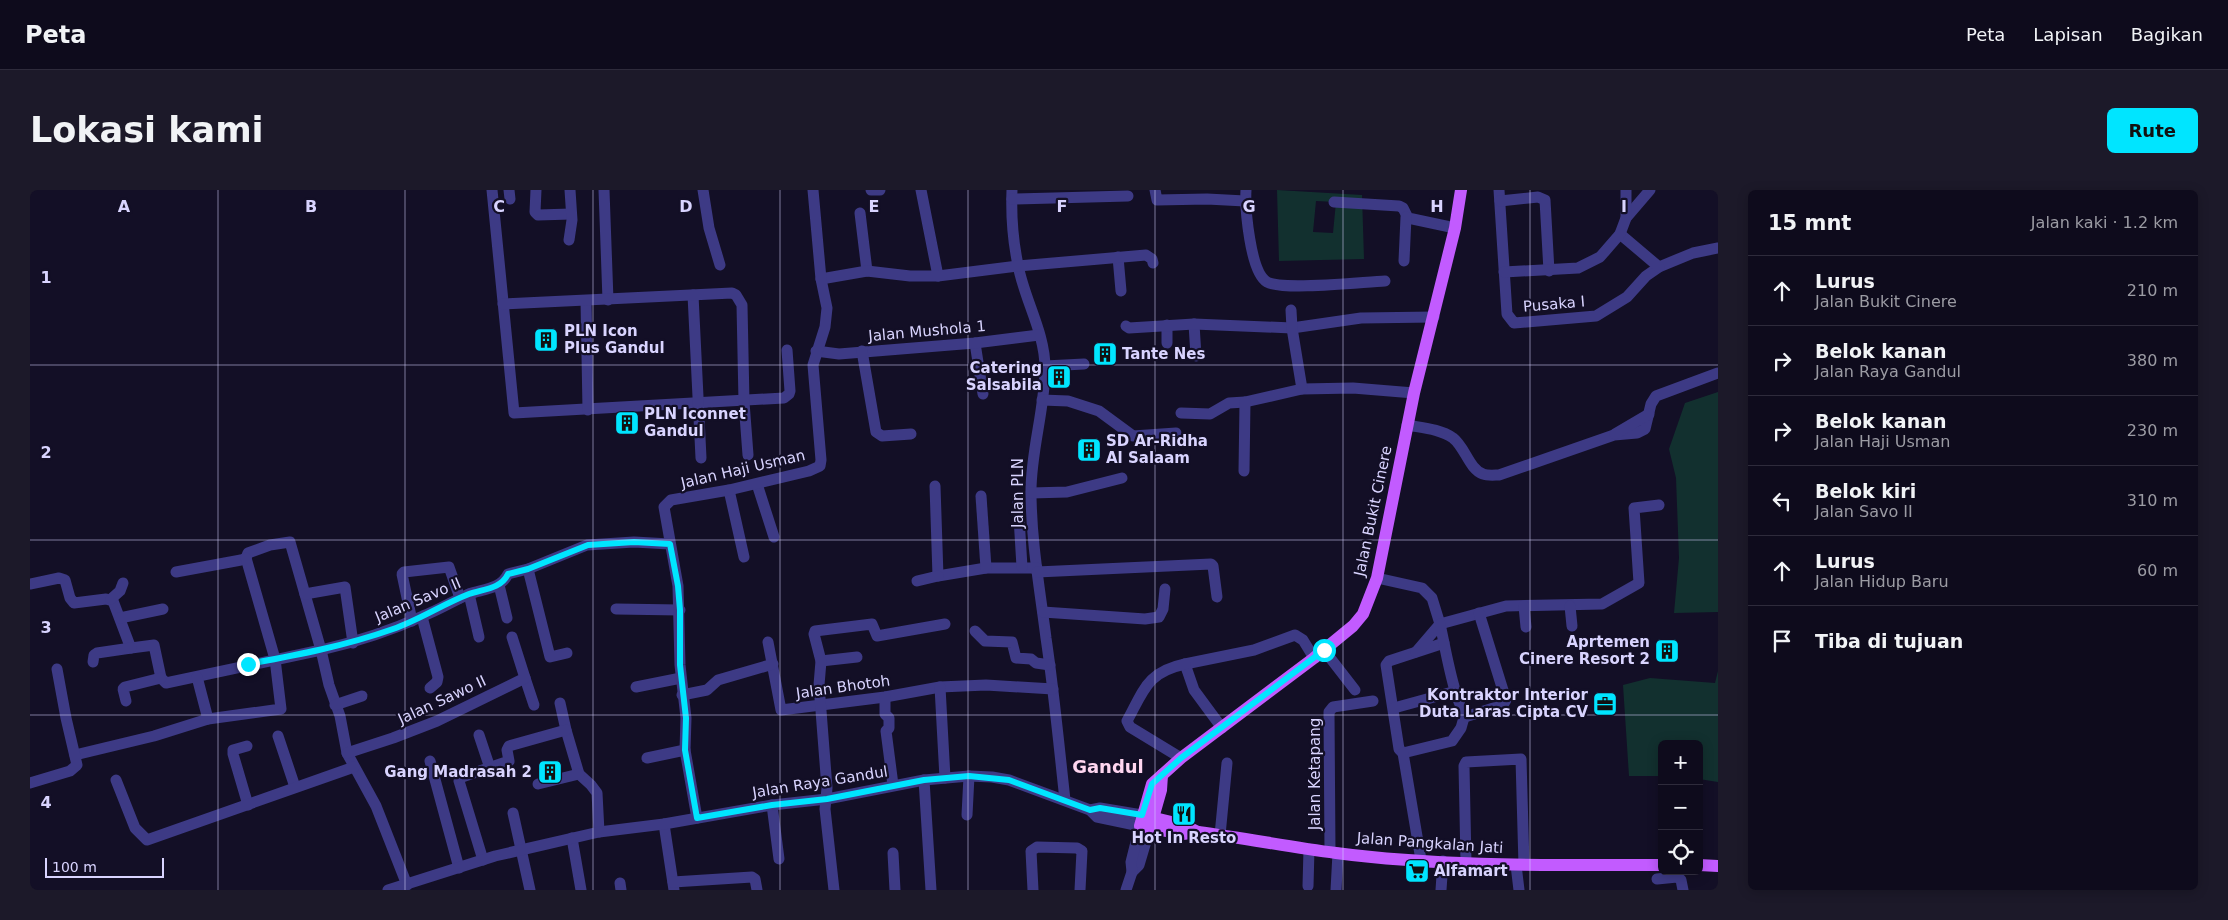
<!DOCTYPE html>
<html lang="id">
<head>
<meta charset="utf-8">
<style>
	body { margin:0; font-family:"DejaVu Sans",sans-serif; background:#1c1929; color:#f1f3f6 }
	.controls { position:absolute; right:15px; bottom:15px; display:grid; overflow:hidden; border-radius:8px; box-shadow:0 2px 12px #0003 }
	.controls button { width:45px; height:45px; display:grid; place-items:center; padding:0; border:0; border-bottom:1px solid #2e2b3b; background:#0e0b1c; color:#f1f3f6; font:25px sans-serif }
	.scale { position:absolute; left:15px; bottom:12px; width:119px; box-sizing:border-box; padding-left:5px; border:2px solid #d9d4ff; border-top:0; font-size:14px; line-height:18px; white-space:nowrap; color:#d9d4ff; -webkit-text-stroke:4px #130f26; paint-order:stroke }
	.stop { position:absolute; width:15px; height:15px; margin:-11px; border:4px solid #00e5ff; border-radius:50%; background:#fff }
	.stop.end { background:#00e5ff; border-color:#fff; box-shadow:0 1px 5px #0008 }
	.list { margin:0; padding:0; list-style:none }
	h2 { display:flex; justify-content:space-between; align-items:center; height:65px; margin:0; padding:0 20px; font-size:21px }
	h2 small { font-size:16px; font-weight:400; color:#9b9ba3 }
	.list li { display:grid; grid-template-columns:32px 1fr auto; gap:15px; align-items:center; box-sizing:border-box; height:70px; padding:0 20px; border-top:1px solid #2e2b3b }
	.list b { display:block; font-size:19px; white-space:nowrap }
	.list p { margin:0; font-size:16px; white-space:nowrap; color:#9b9ba3 }
	.list em { font-size:16px; font-style:normal; color:#9b9ba3 }
	.icon { flex:none; width:28px; height:28px; fill:none; stroke:currentColor; stroke-width:2; stroke-linecap:round; stroke-linejoin:round }
	.map { position:relative; flex:none; width:1688px; height:700px; overflow:hidden; border-radius:8px }
	header { display:flex; align-items:center; gap:30px; box-sizing:border-box; height:70px; padding:0 25px; background:#0e0b1c; border-bottom:1px solid #2e2b3b }
	header strong { font-size:24px }
	nav { display:flex; gap:28px; margin-inline-start:auto; font-size:18px }
	.intro { display:flex; align-items:center; justify-content:space-between; box-sizing:border-box; height:120px; padding:0 30px }
	h1 { margin:0; font-size:35px }
	.button { padding:12px 22px; border-radius:8px; background:#00e5ff; color:#111; font-size:18px; font-weight:700 }
	main { display:flex; gap:30px; padding:0 30px }
	aside { flex:1; background:#0e0b1c; border-radius:8px; box-shadow:0 2px 12px #0003 }
	.map>svg:first-child { display:block }
	.green { fill:#12302f; fill-rule:evenodd }
	.lines { fill:none; stroke-linecap:round; stroke-linejoin:round }
	.minor { stroke:#3d3a85; stroke-width:11 }
	.major { stroke:#c25bff; stroke-width:12 }
	.route { stroke:#00e5ff; stroke-width:6 }
	.grid { fill:none; stroke:#d9d4ff; stroke-width:1; stroke-opacity:0.55 }
	.labels { text-anchor:middle; dominant-baseline:central; stroke-width:4.5; stroke-linejoin:round; paint-order:stroke }
	.street-label { font-size:15px; fill:#d9d4ff; stroke:#130f26 }
	.poi-label { font-size:15px; font-weight:bold; fill:#d9d4ff; stroke:#130f26; text-anchor:start }
	.quarter-label { font-size:18px; font-weight:bold; fill:#ffd6f0; stroke:#130f26 }
	.grid-label { font-size:16px; text-anchor:middle; font-weight:bold; fill:#d9d4ff; stroke:#130f26; stroke-width:4.5; stroke-linejoin:round; paint-order:stroke }
</style>
</head>
<body>
<header>
<strong>Peta</strong>
<nav><a>Peta</a><a>Lapisan</a><a>Bagikan</a></nav>
</header>
<div class="intro"><h1>Lokasi kami</h1><a class="button">Rute</a></div>
<main>
<div class="map">
<svg width="1688" height="700" viewBox="0 0 1688 700">
	<rect width="100%" height="100%" fill="#130f26"/>
	<g class="green">
		<path d="M1247,0l85,5 2,64 -85,2zM1286,11l20,1 -3,31 -20,-1z"/>
		<polygon points="1688,202 1688,422 1644,423 1649,368 1646,288 1639,259 1655,213"/>
		<polygon points="1688,481 1688,592 1669,589 1669,554 1632,554 1632,586 1599,586 1593,495 1620,488 1685,493"/>
	</g>
	<g class="lines">
		<g class="minor">
			<polyline points="462,0 484,223 754,208 759,204 760,201 757,160"/>
			<polyline points="479,0 480,9"/>
			<polyline points="506,0 505,22 508,25 541,24"/>
			<polyline points="574,0 578,110"/>
			<polyline points="673,0 679,38 690,75"/>
			<polyline points="841,0 850,0"/>
			<polyline points="891,0 908,86"/>
			<path d="M982,0c-1,25 1,51 6,75 6,34 27,67 27,103 0,41 -14,82 -14,123 0,50 9,99 15,147 8,54 13,108 19,162"/>
			<polyline points="1125,0 1127,10 1177,9 1215,11"/>
			<path d="M1216,0c-1,18 4,82 21,92 16,9 95,0 118,-1"/>
			<polyline points="1469,0 1477,124 1484,133 1566,126 1597,107 1616,86 1629,77 1663,63 1688,58"/>
			<polyline points="982,9 1098,6"/>
			<polyline points="1470,11 1508,7 1515,10 1519,81"/>
			<polyline points="1304,12 1369,16 1373,18 1378,28 1425,38"/>
			<polyline points="830,23 837,81"/>
			<polyline points="1596,28 1620,0"/>
			<polyline points="1590,44 1629,77"/>
			<polyline points="539,50 542,30 540,0"/>
			<polyline points="1088,67 1091,101"/>
			<polyline points="1374,71 1376,27"/>
			<polyline points="1474,82 1548,78 1570,67 1590,44 1596,28 1596,0"/>
			<polyline points="791,89 837,81 880,86 908,86 988,76 1116,65 1122,69 1123,73"/>
			<polyline points="663,105 671,268"/>
			<polyline points="556,111 558,220"/>
			<polyline points="473,114 702,103 706,105 712,115 714,212 718,265"/>
			<polyline points="1164,134 1166,166"/>
			<polyline points="1137,135 1137,153"/>
			<polyline points="1096,136 1099,138 1164,134 1262,138 1331,128 1404,127"/>
			<polyline points="945,153 953,204"/>
			<polyline points="786,161 809,164 945,153 1009,145"/>
			<polyline points="832,161 846,242 852,246 881,244"/>
			<polyline points="1015,176 1054,174"/>
			<polyline points="1272,199 1323,198 1384,203"/>
			<polyline points="1012,210 1038,211 1069,221 1103,246 1146,243"/>
			<polyline points="1151,223 1180,224 1199,213 1215,212 1272,199 1262,138 1261,120"/>
			<path d="M1377,235c16,3 33,4 46,13 12,9 16,31 30,36 5,2 12,1 16,1l115,-40 23,-2 8,-4 6,-25 5,-8 62,-23"/>
			<polyline points="1585,244 1619,224"/>
			<polyline points="1214,281 1215,212"/>
			<polyline points="727,294 744,347"/>
			<polyline points="905,296 908,386 956,378 1007,378"/>
			<polyline points="699,300 714,367"/>
			<polyline points="1001,303 1037,302 1092,288"/>
			<polyline points="951,306 956,378"/>
			<polyline points="988,311 992,377"/>
			<polyline points="498,379 520,467 537,463"/>
			<path d="M146,382l65,-12 5,-2 2,-5 22,-8 20,-3 31,108c35,-8 69,-19 102,-34 16,-6 30,-15 46,-22 14,-5 32,-5 39,-20l20,-5 59,-24 47,-3 36,2"/>
			<polyline points="1007,382 1181,374 1183,376 1187,407"/>
			<polyline points="1347,388 1392,398 1402,408 1410,434 1476,416 1572,414 1609,393 1604,318 1629,315"/>
			<polyline points="887,391 908,386"/>
			<polyline points="0,394 29,388 35,390 40,408 44,413 76,409 83,411 100,456 101,458 124,455 131,488 136,493 291,460 299,495 310,526 317,563 346,616 377,695"/>
			<polyline points="469,395 477,428"/>
			<polyline points="275,404 315,397 323,453"/>
			<polyline points="439,404 449,447"/>
			<polyline points="81,409 90,401 93,393"/>
			<polyline points="1494,416 1496,437"/>
			<polyline points="1540,416 1542,436"/>
			<polyline points="586,419 650,420"/>
			<polyline points="1013,422 1115,429 1129,427 1133,419 1135,399"/>
			<polyline points="392,427 408,487 407,492 400,498"/>
			<polyline points="90,428 133,419"/>
			<polyline points="382,431 372,384 374,382 419,377 430,408"/>
			<polyline points="945,441 955,451 982,452 986,468 1001,469 1006,473 1020,475"/>
			<polyline points="738,452 751,520 855,507 910,497 956,495 1023,499"/>
			<polyline points="1414,453 1359,471 1356,475 1369,559 1373,563 1422,551 1431,538 1435,524"/>
			<polyline points="1294,460 1325,500"/>
			<path d="M1386,462l24,-28c4,16 15,86 28,92l35,-11 3,-5 -27,-87"/>
			<polyline points="791,471 827,467"/>
			<polyline points="63,472 64,465 67,463 101,458"/>
			<polyline points="167,487 178,529"/>
			<polyline points="495,488 504,515"/>
			<polyline points="606,497 651,488"/>
			<polyline points="910,497 915,588"/>
			<polyline points="652,505 677,500 688,490 743,474"/>
			<polyline points="855,507 855,524 859,528 859,538 856,541 863,595"/>
			<polyline points="96,511 93,499 95,497 131,488"/>
			<polyline points="530,513 536,540 549,584 561,595 567,603 569,642"/>
			<polyline points="305,515 332,506"/>
			<polyline points="1364,518 1426,501"/>
			<polyline points="1192,538 1164,500 1155,474 1224,460 1265,445 1273,450 1284,468"/>
			<polyline points="449,545 460,578"/>
			<polyline points="248,546 265,597"/>
			<polyline points="217,556 203,560 203,564 218,615"/>
			<polyline points="317,563 363,548 407,531 495,488 482,447"/>
			<polyline points="1373,563 1391,670"/>
			<polyline points="45,565 124,546 178,529 251,519 245,469 216,368"/>
			<polyline points="617,568 655,560"/>
			<path d="M1151,568l-51,-31 -3,-6c17,-31 20,-49 58,-57"/>
			<polyline points="400,571 429,678"/>
			<polyline points="86,590 105,638 117,650 324,577"/>
			<polyline points="894,590 901,700"/>
			<polyline points="0,593 40,581 47,575 36,528 27,479"/>
			<polyline points="508,594 549,584"/>
			<polyline points="742,615 749,669"/>
			<polyline points="1060,620 1070,618 1112,625"/>
			<polyline points="483,623 500,700"/>
			<polyline points="937,625 939,586"/>
			<polyline points="667,628 655,560 656,528 650,475 648,396 634,317 641,310 699,300 779,281 790,276 791,270 783,175 795,137 797,118 791,89 783,0"/>
			<polyline points="634,634 644,700"/>
			<polyline points="1190,645 1197,573"/>
			<polyline points="542,648 551,700"/>
			<polyline points="1300,662 1299,522 1303,517 1343,511"/>
			<polyline points="863,663 865,700"/>
			<polyline points="453,670 429,591 432,587 479,571 477,560 479,556 536,540"/>
			<polyline points="1436,672 1434,576 1436,572 1491,569 1494,675"/>
			<polyline points="1486,675 1489,700"/>
			<polyline points="1102,682 1109,675 1120,638"/>
			<polyline points="1627,689 1647,687 1651,690 1653,700"/>
			<polyline points="643,692 722,687 725,689 727,700"/>
			<polyline points="590,693 591,700"/>
			<polyline points="1278,696 1279,659"/>
			<polyline points="358,700 465,666 569,642 634,634 742,615 797,609 894,590 939,586 962,587 979,590 1060,620 1067,627 1110,636 1101,672 1102,682 1096,700"/>
			<polyline points="804,700 795,619 797,598 789,495 791,471 784,444 785,441 842,434 847,446 915,434"/>
			<polyline points="1003,700 1001,661 1007,657 1047,658 1052,661 1050,700"/>
			<polyline points="1306,700 1308,663"/>
			<polyline points="1411,700 1413,671"/>
		</g>
		<g class="major">
			<path d="M1431,0l-6,38 -41,165 -37,185 -14,36 -10,12 -39,32 -133,100 -29,26 -12,42 43,8 15,-2c46,6 92,15 138,21 108,14 218,12 326,12"/>
			<polyline points="1112,625 1154,635 1168,642"/>
			<polyline points="1121,635 1131,600 1132,585"/>
			<polyline points="1669,675 1688,676"/>
		</g>
	</g>
	<g class="lines">
		<path class="route" d="M218,474c49,-9 97,-18 145,-35 26,-9 50,-25 76,-35 14,-5 32,-5 39,-20l20,-5 60,-24 46,-3 36,2 8,42 2,24v55l6,53 -1,32 12,68 75,-13 55,-6 97,-19 45,-4 40,4 81,30 10,-2 42,7 10,-31 29,-26 143,-108"/>
	</g>
	<path class="grid" d="M188,0v700M375,0v700M563,0v700M750,0v700M938,0v700M1125,0v700M1313,0v700M1500,0v700M0,175h1688M0,350h1688M0,525h1688"/>
	<defs>
		<symbol id="building-square" viewBox="-11 -11 22 22"><rect x="-9" y="-9" width="18" height="18" rx="4" fill="#00e5ff" stroke="#130f26"/><path d="M-4-6H4V6H1V3H-1V6H-4ZM-2.5-4.3h1.7v1.8h-1.7ZM.8-4.3h1.7v1.8H.8ZM-2.5-1h1.7V.8h-1.7ZM.8-1h1.7V.8H.8Z" fill="#111"/></symbol>
		<symbol id="office-square" viewBox="-11 -11 22 22"><rect x="-9" y="-9" width="18" height="18" rx="4" fill="#00e5ff" stroke="#130f26"/><path d="M-6-3h4V-5.5h4V-3h4V5H-6ZM-1-4.5V-3h2v-1.5ZM-6 0V1H6V0Z" fill="#111"/></symbol>
		<symbol id="restaurant-square" viewBox="-11 -11 22 22"><rect x="-9" y="-9" width="18" height="18" rx="4" fill="#00e5ff" stroke="#130f26"/><path d="M-5-6h1v4h1v-4h1v4h1v-4h1v5L-1.5 .5V6h-2V.5L-5-1ZM5-6V6H3V1.5H1.5Q1.5-4 5-6Z" fill="#111"/></symbol>
		<symbol id="supermarket-square" viewBox="-11 -11 22 22"><rect x="-9" y="-9" width="18" height="18" rx="4" fill="#00e5ff" stroke="#130f26"/><path d="M-6-5.5h2.5l.6 2H6L4.5 2H-2.5L-4.4-4H-6ZM-1.5 3.2a1.3 1.3 0 1 0 .1 0ZM3 3.2a1.3 1.3 0 1 0 .1 0Z" fill="#111"/></symbol>
	</defs>
	<g fill-rule="evenodd">
		<use href="#building-square" x="502" y="136" width="28" height="28"/>
		<use href="#building-square" x="1061" y="150" width="28" height="28"/>
		<use href="#building-square" x="1015" y="173" width="28" height="28"/>
		<use href="#building-square" x="583" y="219" width="28" height="28"/>
		<use href="#building-square" x="1045" y="246" width="28" height="28"/>
		<use href="#building-square" x="1623" y="447" width="28" height="28"/>
		<use href="#office-square" x="1561" y="500" width="28" height="28"/>
		<use href="#building-square" x="506" y="568" width="28" height="28"/>
		<use href="#restaurant-square" x="1140" y="610" width="28" height="28"/>
		<use href="#supermarket-square" x="1373" y="667" width="28" height="28"/>
	</g>
	<g class="labels">
		<g class="street-label">
			<text transform="translate(1524 114) rotate(-5)">Pusaka I</text>
			<text transform="translate(897 141) rotate(-5)">Jalan Mushola 1</text>
			<text transform="translate(713 279) rotate(-13)">Jalan Haji Usman</text>
			<text transform="translate(988 303) rotate(-90)">Jalan PLN</text>
			<text transform="translate(1343 321) rotate(-78)">Jalan Bukit Cinere</text>
			<text transform="translate(388 410) rotate(-23)">Jalan Savo II</text>
			<text transform="translate(813 497) rotate(-8)">Jalan Bhotoh</text>
			<text transform="translate(412 510) rotate(-25)">Jalan Sawo II</text>
			<text transform="translate(1285 584) rotate(-90)">Jalan Ketapang</text>
			<text transform="translate(790 592) rotate(-9)">Jalan Raya Gandul</text>
			<text transform="translate(1400 653) rotate(4)">Jalan Pangkalan Jati</text>
		</g>
		<g class="poi-label">
			<text x="534" y="141">PLN Icon<tspan x="534" dy="17">Plus Gandul</tspan></text>
			<text x="1092" y="164">Tante Nes</text>
			<text x="1012" y="178" text-anchor="end">Catering<tspan x="1012" dy="17">Salsabila</tspan></text>
			<text x="614" y="224">PLN Iconnet<tspan x="614" dy="17">Gandul</tspan></text>
			<text x="1076" y="251">SD Ar-Ridha<tspan x="1076" dy="17">Al Salaam</tspan></text>
			<text x="1620" y="452" text-anchor="end">Aprtemen<tspan x="1620" dy="17">Cinere Resort 2</tspan></text>
			<text x="1558" y="505" text-anchor="end">Kontraktor Interior<tspan x="1558" dy="17">Duta Laras Cipta CV</tspan></text>
			<text x="502" y="582" text-anchor="end">Gang Madrasah 2</text>
			<text x="1154" y="648" text-anchor="middle">Hot In Resto</text>
			<text x="1404" y="681">Alfamart</text>
		</g>
		<g class="quarter-label">
			<text x="1078" y="576">Gandul</text>
		</g>
	</g>
	<g class="grid-label">
		<text x="94" y="22">A</text>
		<text x="281" y="22">B</text>
		<text x="469" y="22">C</text>
		<text x="656" y="22">D</text>
		<text x="844" y="22">E</text>
		<text x="1032" y="22">F</text>
		<text x="1219" y="22">G</text>
		<text x="1407" y="22">H</text>
		<text x="1594" y="22">I</text>
		<text x="16" y="93">1</text>
		<text x="16" y="268">2</text>
		<text x="16" y="443">3</text>
		<text x="16" y="618">4</text>
	</g>
</svg>
<div class="controls">
<button>+</button>
<button>−</button>
<button><svg class="icon" aria-label="locate" viewBox="0 0 24 24"><circle cx="12" cy="12" r="6"/><path d="M12 2v4M12 18v4M2 12h4M18 12h4"/></svg></button>
</div>
<div class="scale">100 m</div>
<div class="stop" style="left:1294px;top:460px"></div>
<div class="stop end" style="left:218px;top:474px"></div>
</div>
<aside>
<h2>15 mnt<small>Jalan kaki · 1.2 km</small></h2>
<ul class="list">
<li><svg class="icon" aria-label="ahead" viewBox="0 0 24 24"><path d="M12 20V5M6 11l6-6 6 6"/></svg><div><b>Lurus</b><p>Jalan Bukit Cinere</p></div><em>210 m</em></li>
<li><svg class="icon" aria-label="right" viewBox="0 0 24 24"><path d="M7 20v-9h11M14 6l5 5-5 5"/></svg><div><b>Belok kanan</b><p>Jalan Raya Gandul</p></div><em>380 m</em></li>
<li><svg class="icon" aria-label="right" viewBox="0 0 24 24"><path d="M7 20v-9h11M14 6l5 5-5 5"/></svg><div><b>Belok kanan</b><p>Jalan Haji Usman</p></div><em>230 m</em></li>
<li><svg class="icon" aria-label="left" viewBox="0 0 24 24"><path d="M17 20v-9H6M10 6l-5 5 5 5"/></svg><div><b>Belok kiri</b><p>Jalan Savo II</p></div><em>310 m</em></li>
<li><svg class="icon" aria-label="ahead" viewBox="0 0 24 24"><path d="M12 20V5M6 11l6-6 6 6"/></svg><div><b>Lurus</b><p>Jalan Hidup Baru</p></div><em>60 m</em></li>
<li><svg class="icon" aria-label="arrive" viewBox="0 0 24 24"><path d="M6 21V4h12l-3 4 3 4H6"/></svg><div><b>Tiba di tujuan</b></div></li>
</ul>
</aside>
</main>
</body>
</html>
